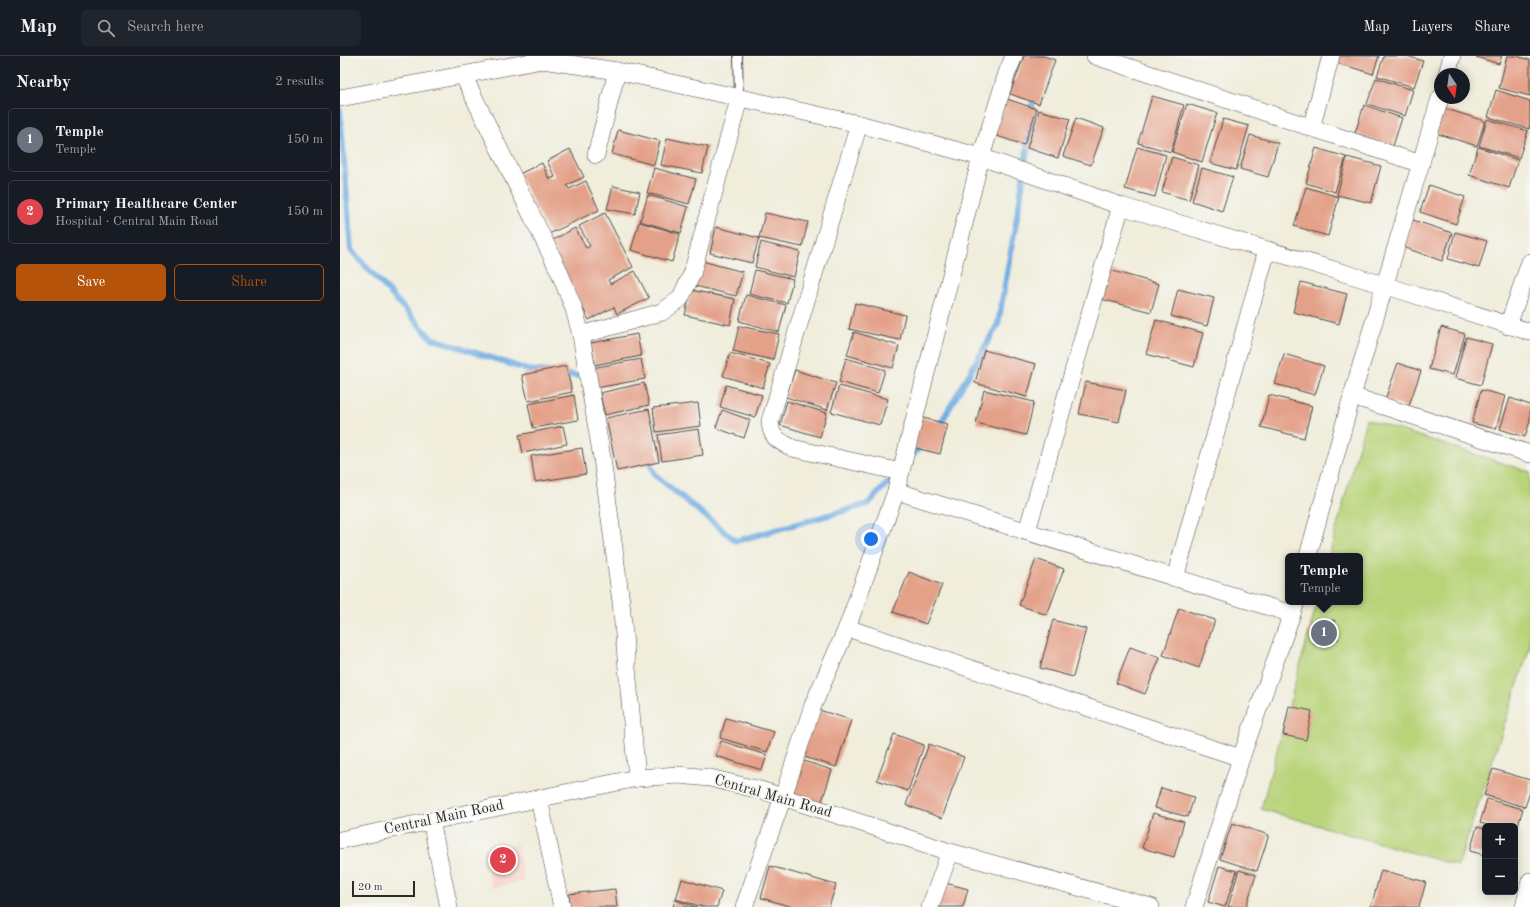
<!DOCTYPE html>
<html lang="en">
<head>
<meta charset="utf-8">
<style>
	body { margin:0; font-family:"Old Standard TT",serif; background:#20242c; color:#f1f3f6 }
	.controls { position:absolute; right:12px; bottom:12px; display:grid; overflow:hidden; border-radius:6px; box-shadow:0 2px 10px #0003 }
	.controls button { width:36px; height:36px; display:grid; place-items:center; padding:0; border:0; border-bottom:1px solid #363941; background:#171b24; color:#f1f3f6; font:20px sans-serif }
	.compass { position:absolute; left:1094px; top:12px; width:36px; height:36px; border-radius:50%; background:#171b24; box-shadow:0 2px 10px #0003; rotate:167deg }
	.scale { position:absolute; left:12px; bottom:10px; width:63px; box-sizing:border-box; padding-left:4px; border:2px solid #2b2b2b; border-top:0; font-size:11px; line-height:14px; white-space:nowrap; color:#2b2b2b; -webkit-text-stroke:3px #f6f6f2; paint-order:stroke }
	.you { position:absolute; left:531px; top:483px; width:14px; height:14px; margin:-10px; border:3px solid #fff; border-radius:50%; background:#1a73e8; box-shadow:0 0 0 6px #1a73e833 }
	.badge { display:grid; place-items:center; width:26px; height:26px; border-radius:50%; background:#b45309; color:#fff; font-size:13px; font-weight:700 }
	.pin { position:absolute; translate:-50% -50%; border:2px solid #fff; box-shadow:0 1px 4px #0006 }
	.popup { position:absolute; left:945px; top:497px; width:78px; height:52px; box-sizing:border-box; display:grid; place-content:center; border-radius:6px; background:#171b24; filter:drop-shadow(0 1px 3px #0005); font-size:13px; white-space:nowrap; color:#9ea1a6 }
	.popup b { font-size:15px; color:#f1f3f6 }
	.popup::after { content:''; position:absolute; left:50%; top:100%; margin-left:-8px; border:8px solid transparent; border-top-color:#171b24 }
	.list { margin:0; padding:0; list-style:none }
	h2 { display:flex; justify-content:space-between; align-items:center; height:52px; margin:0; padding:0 16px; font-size:17px }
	h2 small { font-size:13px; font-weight:400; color:#9ea1a6 }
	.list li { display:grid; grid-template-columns:26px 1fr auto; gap:12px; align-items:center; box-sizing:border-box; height:64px; margin:0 8px 8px; padding:0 8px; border:1px solid #363941; border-radius:6px }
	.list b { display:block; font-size:15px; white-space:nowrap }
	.list p { margin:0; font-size:13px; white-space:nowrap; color:#9ea1a6 }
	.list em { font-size:13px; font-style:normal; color:#9ea1a6 }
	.actions { display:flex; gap:8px; padding:12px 16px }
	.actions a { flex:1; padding:9px 0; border:1px solid #b45309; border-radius:6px; text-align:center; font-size:14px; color:#b45309 }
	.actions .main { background:#b45309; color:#fff }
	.icon { flex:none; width:22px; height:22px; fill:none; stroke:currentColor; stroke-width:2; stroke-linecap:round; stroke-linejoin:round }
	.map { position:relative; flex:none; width:1190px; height:851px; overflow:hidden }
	header { display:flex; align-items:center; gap:24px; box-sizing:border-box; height:56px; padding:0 20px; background:#171b24; border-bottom:1px solid #363941 }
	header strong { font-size:19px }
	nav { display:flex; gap:22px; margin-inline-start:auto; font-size:14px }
	.search { width:280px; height:36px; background:#20242c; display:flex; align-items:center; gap:10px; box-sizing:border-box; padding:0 14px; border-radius:6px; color:#9ea1a6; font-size:15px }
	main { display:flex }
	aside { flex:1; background:#171b24 }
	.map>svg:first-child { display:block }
	.built { fill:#f7d1c6 }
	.green { fill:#b8d378; stroke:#727f52 }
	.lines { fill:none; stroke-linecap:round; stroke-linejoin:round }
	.stream { stroke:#6fade2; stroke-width:6 }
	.building { fill:#e4a189 }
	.lane-casing { stroke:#494845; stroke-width:10 }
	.street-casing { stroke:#494845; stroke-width:18 }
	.lane { stroke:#fff; stroke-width:8 }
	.street { stroke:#fff; stroke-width:17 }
	.labels { text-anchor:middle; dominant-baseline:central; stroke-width:4; stroke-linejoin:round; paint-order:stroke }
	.street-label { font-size:15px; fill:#2b2b2b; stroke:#f6f6f2 }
</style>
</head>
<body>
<header>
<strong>Map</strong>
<div class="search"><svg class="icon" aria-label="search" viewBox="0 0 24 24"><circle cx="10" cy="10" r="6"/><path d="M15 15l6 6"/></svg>Search here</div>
<nav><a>Map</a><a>Layers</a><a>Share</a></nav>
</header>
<main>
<aside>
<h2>Nearby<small>2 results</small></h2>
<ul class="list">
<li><span class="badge" style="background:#6b7280">1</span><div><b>Temple</b><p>Temple</p></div><em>150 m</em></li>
<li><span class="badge" style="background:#e0444e">2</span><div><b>Primary Healthcare Center</b><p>Hospital · Central Main Road</p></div><em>150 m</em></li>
</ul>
<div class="actions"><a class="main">Save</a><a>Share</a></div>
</aside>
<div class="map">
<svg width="1190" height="851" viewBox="0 0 1190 851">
	<rect width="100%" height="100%" fill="#f6f6f2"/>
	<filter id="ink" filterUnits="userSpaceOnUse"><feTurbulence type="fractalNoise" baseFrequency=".025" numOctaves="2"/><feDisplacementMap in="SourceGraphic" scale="8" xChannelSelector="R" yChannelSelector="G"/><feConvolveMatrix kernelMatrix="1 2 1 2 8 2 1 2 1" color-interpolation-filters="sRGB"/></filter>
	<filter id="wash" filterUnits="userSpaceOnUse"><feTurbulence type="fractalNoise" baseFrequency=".012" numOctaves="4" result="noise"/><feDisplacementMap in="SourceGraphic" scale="16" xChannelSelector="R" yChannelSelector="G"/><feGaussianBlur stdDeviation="0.9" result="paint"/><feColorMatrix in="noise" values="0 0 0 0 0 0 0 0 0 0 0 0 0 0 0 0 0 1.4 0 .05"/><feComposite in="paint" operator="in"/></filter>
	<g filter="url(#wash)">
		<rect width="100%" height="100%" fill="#f0eddb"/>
		<g class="built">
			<polygon points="168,0 276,0 176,21"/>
			<polygon points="177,788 184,825 152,832 144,795"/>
		</g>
		<polygon class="green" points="1026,363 1190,416 1190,591 1118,810 921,753 977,546 1020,546 1020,500 989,500"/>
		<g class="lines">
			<g class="stream">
				<polyline points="0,54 11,194 91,282 188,314 209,316"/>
				<polyline points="222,318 246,321"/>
				<polyline points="598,372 658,268 680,144 691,66 693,39"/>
				<polyline points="307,401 315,419 396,485 528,448 555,419"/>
				<polyline points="569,403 583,388"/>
			</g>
		</g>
		<g id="blocks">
			<g class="building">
				<polygon points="684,0 704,0 715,4 699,48 670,38"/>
				<polygon points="992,0 1039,0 1033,18 991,5"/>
				<polygon points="1044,0 1067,0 1083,5 1074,31 1037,20"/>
				<polygon points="1133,0 1162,0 1159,8"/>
				<polygon points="1167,0 1176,0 1190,4 1190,40 1159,32"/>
				<polygon points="1036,22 1073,34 1065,60 1027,48"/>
				<polygon points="1156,34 1190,45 1190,69 1189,73 1148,61"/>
				<polygon points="812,40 844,49 831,96 798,87"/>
				<polygon points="667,43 697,53 684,89 654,79"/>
				<polygon points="847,48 877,57 862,106 832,96"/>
				<polygon points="1024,49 1062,62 1053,90 1015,77"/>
				<polygon points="1100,51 1145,65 1137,90 1092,76"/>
				<polygon points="699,54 730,63 718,102 687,92"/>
				<polygon points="736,62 764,72 751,109 723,100"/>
				<polygon points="883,63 909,70 896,114 870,107"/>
				<polygon points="1147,63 1188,75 1179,102 1139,90"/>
				<polygon points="278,74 320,85 314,109 272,98"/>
				<polygon points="910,79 938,87 928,121 900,113"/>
				<polygon points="327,82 368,91 362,117 321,109"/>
				<polygon points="797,91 826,99 815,141 785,133"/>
				<polygon points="1138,91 1178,104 1169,132 1129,119"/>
				<polygon points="976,92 1006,101 995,136 966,127"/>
				<polygon points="230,93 244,121 227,129 229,133 246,125 259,154 209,178 179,118 202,107 209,123 215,121 207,105"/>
				<polygon points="832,101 859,109 849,144 822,136"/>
				<polygon points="1007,101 1041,110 1031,147 997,139"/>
				<polygon points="314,112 356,123 349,148 307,137"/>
				<polygon points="862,112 893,121 882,155 852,145"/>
				<polygon points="1089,129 1125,141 1116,168 1080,156"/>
				<polygon points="273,130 300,136 295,158 267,153"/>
				<polygon points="966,131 999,141 988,180 954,170"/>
				<polygon points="308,139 348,151 341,177 300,165"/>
				<polygon points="265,157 293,211 268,224 270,228 295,215 309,242 277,258 274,251 249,264 209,186 235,172 246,192 250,190 239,170"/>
				<polygon points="425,157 468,166 462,191 419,182"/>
				<polygon points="1073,164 1112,177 1102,205 1063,191"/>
				<polygon points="299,166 340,178 332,206 291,194"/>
				<polygon points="376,171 419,182 412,207 370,197"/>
				<polygon points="1115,176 1147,185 1139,212 1108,203"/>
				<polygon points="421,186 460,196 454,221 415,211"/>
				<polygon points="362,205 403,216 396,240 355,230"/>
				<polygon points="415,214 453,223 447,247 409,238"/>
				<polygon points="769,214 819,228 811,256 761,243"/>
				<polygon points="961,226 1007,238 999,268 953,256"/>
				<polygon points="838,233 874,242 867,270 831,260"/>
				<polygon points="351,234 395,243 390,269 345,259"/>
				<polygon points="406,239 446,249 439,276 399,265"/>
				<polygon points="515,247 565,259 560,284 509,273"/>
				<polygon points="816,264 863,277 854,311 806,298"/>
				<polygon points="399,270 439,278 433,304 393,295"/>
				<polygon points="1101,271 1125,278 1113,319 1089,313"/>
				<polygon points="514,276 559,290 553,312 507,299"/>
				<polygon points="297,278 301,300 255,309 251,287"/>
				<polygon points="1126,281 1152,288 1141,329 1115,322"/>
				<polygon points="644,294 696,308 687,341 635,327"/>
				<polygon points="390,297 430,308 423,332 383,320"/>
				<polygon points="944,298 984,310 975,339 935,328"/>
				<polygon points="506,302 545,314 538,337 499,326"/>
				<polygon points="301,303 305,323 256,332 252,312"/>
				<polygon points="1058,307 1081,315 1068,352 1045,344"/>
				<polygon points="226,310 232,336 188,345 182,319"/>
				<polygon points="455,314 496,327 487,354 446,341"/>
				<polygon points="746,326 786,334 779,366 739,358"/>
				<polygon points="304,327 309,349 265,359 260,337"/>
				<polygon points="386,329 422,339 415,361 380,351"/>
				<polygon points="499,330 548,343 540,369 491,356"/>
				<polygon points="644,334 694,346 686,379 636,367"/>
				<polygon points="1141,334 1165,340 1156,373 1132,367"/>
				<polygon points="234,339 238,364 193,372 188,348"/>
				<polygon points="929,339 972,350 964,382 921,371"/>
				<polygon points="1170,342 1190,349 1190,365 1185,381 1160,373"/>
				<polygon points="447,345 487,357 480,381 440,369"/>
				<polygon points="358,347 361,370 316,376 313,352"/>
				<polygon points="309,353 319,406 277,415 266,362"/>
				<polygon points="382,354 410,364 404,382 376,372"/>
				<polygon points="579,361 608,368 600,398 571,391"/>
				<polygon points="223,370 227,388 183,397 179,379"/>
				<polygon points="359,373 363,399 322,405 318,379"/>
				<polygon points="242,392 246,418 195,426 191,400"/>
				<polygon points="696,503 724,513 707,559 679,549"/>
				<polygon points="569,516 602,529 586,568 553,556"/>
				<polygon points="839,552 875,564 859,612 823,599"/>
				<polygon points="713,564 746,573 733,621 700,612"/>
				<polygon points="994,564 998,583 975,589 969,571"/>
				<polygon points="790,591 820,602 805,638 776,627"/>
				<polygon points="949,650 972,655 966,684 943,679"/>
				<polygon points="476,653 511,664 496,711 461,700"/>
				<polygon points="386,662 434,676 427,696 380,682"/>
				<polygon points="554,678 584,689 568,735 537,724"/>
				<polygon points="381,685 427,699 422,714 376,700"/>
				<polygon points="589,688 624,701 602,762 566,749"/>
				<polygon points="461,704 492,714 481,748 450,739"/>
				<polygon points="1153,713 1190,724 1190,736 1185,751 1144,739"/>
				<polygon points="821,732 854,741 848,761 815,752"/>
				<polygon points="1147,743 1183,753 1175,779 1175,770 1151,770 1140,767"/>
				<polygon points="813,757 844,766 834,801 802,792"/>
				<polygon points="892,767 929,779 917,815 880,803"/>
				<polygon points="1137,771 1145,773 1145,799 1130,795"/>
				<polygon points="430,810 496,829 489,851 453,851 421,842"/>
				<polygon points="879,810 897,815 885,851 868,846"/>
				<polygon points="899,814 916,819 906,851 888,851"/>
				<polygon points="1041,814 1086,826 1079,851 1031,851"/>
				<polygon points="342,823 382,835 377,851 364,851 336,843"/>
				<polygon points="602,826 628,833 623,851 595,851"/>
				<polygon points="275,833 277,851 230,851 229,838"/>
				<polygon points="335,844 357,851 333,851"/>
			</g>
		</g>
	</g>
	<g filter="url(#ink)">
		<use href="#blocks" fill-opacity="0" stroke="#494845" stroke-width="1"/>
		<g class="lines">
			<defs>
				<polyline id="lane" points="398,0 399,43"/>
				<g id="street">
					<polyline points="755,0 1081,108"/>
					<polyline points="1107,18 1112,0"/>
					<polyline points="123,19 219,215 234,253 241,279 262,402 281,546 297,722"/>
					<polyline points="0,42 202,4 277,15 519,68 641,101 781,150 1044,229 1190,276"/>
					<path d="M519,68l-89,297c1,18 8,19 22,27l109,24"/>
					<polyline points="971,72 991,0"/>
					<polyline points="256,99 277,15"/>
					<polyline points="1168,270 1190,206"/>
					<polyline points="241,279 322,256 340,243 352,218 399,43"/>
					<polyline points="1012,340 1190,398"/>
					<polyline points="556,435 952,558"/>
					<polyline points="687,475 781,150"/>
					<polyline points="968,500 1012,340 1100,42"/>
					<polyline points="835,522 927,194"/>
					<polyline points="507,572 901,702"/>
					<polyline points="199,743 222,851"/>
					<polyline points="91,765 109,851"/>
					<polyline points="0,784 297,722 338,719 370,722 424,735 610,796 811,851"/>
					<polyline points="404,851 443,741 473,649 507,572 556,435 641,101 667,17 674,0"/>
					<polyline points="590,851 610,796"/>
					<polyline points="854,851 901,702 956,546"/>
					<polyline points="1184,851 1190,825"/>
				</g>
			</defs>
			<use href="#lane" class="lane-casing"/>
			<use href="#street" class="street-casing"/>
			<use href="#lane" class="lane"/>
			<use href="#street" class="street"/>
		</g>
	</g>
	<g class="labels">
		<g class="street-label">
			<text transform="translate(433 741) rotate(16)">Central Main Road</text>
			<text transform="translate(104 762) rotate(-12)">Central Main Road</text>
		</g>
	</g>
</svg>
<div class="controls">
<button>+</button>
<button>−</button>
</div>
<svg class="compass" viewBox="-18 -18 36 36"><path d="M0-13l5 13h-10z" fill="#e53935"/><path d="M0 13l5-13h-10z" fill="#9ea1a6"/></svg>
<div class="scale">20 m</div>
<div class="you"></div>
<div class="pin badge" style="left:984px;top:577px;background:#6b7280">1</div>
<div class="popup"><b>Temple</b>Temple</div>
<div class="pin badge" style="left:163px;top:804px;background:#e0444e">2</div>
</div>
</main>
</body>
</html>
